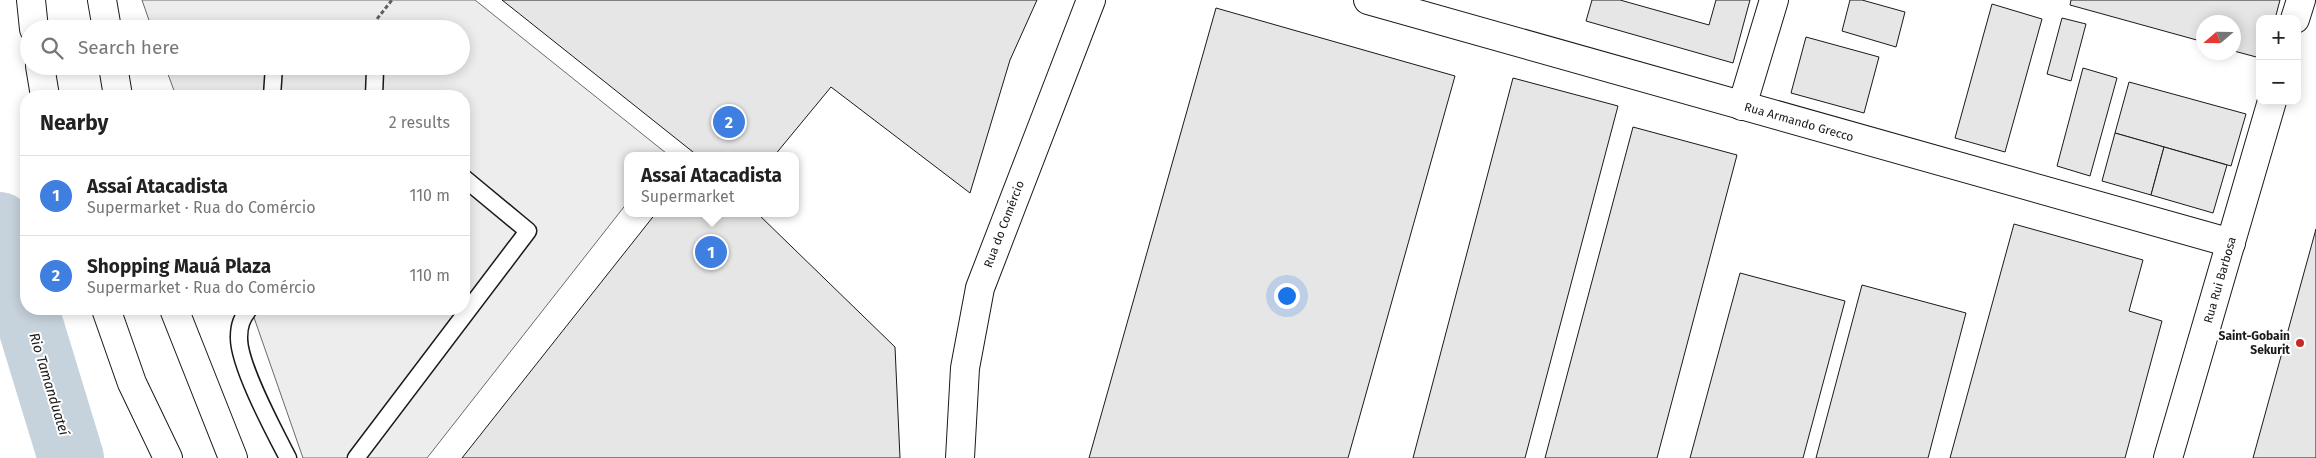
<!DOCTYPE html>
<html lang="en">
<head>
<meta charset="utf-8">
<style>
	body { margin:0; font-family:"Fira Sans",sans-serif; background:#f2f2f2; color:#222 }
	.controls { position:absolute; right:15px; top:15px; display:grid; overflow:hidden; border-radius:10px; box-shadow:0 2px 12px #0003 }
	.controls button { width:45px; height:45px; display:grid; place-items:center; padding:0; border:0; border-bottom:1px solid #e0e0e0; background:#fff; color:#222; font:25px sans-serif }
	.compass { position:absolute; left:2196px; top:15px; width:45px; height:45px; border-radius:50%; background:#fff; box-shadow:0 2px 12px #0003; rotate:250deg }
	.you { position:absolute; left:1286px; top:295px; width:18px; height:18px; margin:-12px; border:4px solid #fff; border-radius:50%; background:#1a73e8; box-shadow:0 0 0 8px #1a73e833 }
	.badge { display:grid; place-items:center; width:32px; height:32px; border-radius:50%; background:#c62828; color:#fff; font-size:16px; font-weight:700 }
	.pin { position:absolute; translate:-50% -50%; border:2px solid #fff; box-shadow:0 1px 5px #0006 }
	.popup { position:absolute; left:624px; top:152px; width:175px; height:65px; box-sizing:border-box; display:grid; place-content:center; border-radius:10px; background:#fff; filter:drop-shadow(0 1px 4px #0005); font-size:16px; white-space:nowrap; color:#767676 }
	.popup b { font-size:19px; color:#222 }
	.popup::after { content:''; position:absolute; left:50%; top:100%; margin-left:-10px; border:10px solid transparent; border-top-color:#fff }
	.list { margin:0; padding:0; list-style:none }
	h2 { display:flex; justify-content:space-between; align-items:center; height:65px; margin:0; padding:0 20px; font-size:21px }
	h2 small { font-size:16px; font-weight:400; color:#767676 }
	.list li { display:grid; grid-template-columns:32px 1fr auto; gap:15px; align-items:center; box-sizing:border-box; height:80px; padding:0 20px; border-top:1px solid #e0e0e0 }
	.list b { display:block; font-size:19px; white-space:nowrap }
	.list p { margin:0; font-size:16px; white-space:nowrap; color:#767676 }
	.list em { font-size:16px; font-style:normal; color:#767676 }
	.icon { flex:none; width:28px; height:28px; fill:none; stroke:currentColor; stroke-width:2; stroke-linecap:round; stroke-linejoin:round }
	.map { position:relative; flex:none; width:2316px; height:458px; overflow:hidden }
	.search { position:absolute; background:#fff; box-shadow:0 2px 12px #0003; left:20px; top:20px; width:450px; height:55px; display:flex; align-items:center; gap:12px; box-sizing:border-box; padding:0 18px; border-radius:28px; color:#767676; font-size:19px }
	.panel { position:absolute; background:#fff; box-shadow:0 2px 12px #0003; left:20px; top:90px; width:450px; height:225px; border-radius:20px }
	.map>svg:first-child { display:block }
	.parking { fill:#ededed; stroke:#6a6a6a }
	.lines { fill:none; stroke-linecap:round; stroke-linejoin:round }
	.river { stroke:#c6d2dc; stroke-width:66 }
	.building { fill:#e6e6e6; stroke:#1a1a1a }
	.lane-casing { stroke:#1a1a1a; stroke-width:19 }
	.street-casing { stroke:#1a1a1a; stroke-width:30 }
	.secondary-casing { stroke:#1a1a1a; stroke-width:30 }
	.path { stroke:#5f5f5f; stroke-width:3; stroke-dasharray:4 2.5; stroke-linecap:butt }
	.lane { stroke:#fff; stroke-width:16 }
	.street { stroke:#fff; stroke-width:28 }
	.secondary { stroke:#fff; stroke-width:28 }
	.poi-dot { fill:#c62828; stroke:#fff; stroke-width:2 }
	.labels { text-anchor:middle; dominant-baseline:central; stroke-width:4; stroke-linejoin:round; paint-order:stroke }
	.street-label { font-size:12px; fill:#1a1a1a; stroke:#fff }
	.poi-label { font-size:12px; font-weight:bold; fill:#1a1a1a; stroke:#fff; text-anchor:end }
	.water-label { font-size:14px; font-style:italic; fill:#1a1a1a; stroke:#fff }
</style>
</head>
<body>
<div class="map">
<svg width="2316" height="458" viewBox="0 0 2316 458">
	<rect width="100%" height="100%" fill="#fff"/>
	<polygon class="parking" points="142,0 475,0 666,153 664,156 627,156 627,203 427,458 303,458 251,309 464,309 464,96 176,96 165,66 461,66 461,29 152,29"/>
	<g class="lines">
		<polyline class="river" points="0,225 71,458"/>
	</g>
	<g class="building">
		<polygon points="502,0 1037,0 1010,60 970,193 831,87 774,156 698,156"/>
		<polygon points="1592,0 1620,0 1709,25 1716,0 1750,0 1733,63 1586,21"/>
		<polygon points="1850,0 1862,0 1905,12 1896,47 1842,31"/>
		<polygon points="2071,0 2280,0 2275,19 2260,19 2260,58 2234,51 2234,22 2204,22 2204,42 2070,5"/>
		<polygon points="1992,4 2042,19 2005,152 1955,138"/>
		<polygon points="1216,8 1455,76 1348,458 1089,458"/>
		<polygon points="2062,18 2086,24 2071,81 2047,74"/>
		<polygon points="1806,37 1879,57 1864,113 1791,93"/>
		<polygon points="2083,68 2117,78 2090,176 2057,166"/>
		<polygon points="1513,78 1618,106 1525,458 1413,458"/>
		<polygon points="2129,82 2246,114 2231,166 2115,133"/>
		<polygon points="1633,127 1737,155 1657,458 1545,458"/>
		<polygon points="2115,133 2164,147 2151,195 2102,181"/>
		<polygon points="2164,147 2227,165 2213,213 2151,195"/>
		<polygon points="656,213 757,213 895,347 900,458 462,458"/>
		<polygon points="2014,224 2143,260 2129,311 2162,321 2125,458 1950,458"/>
		<polygon points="2316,229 2316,458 2253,458"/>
		<polygon points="1740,273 1845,301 1803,458 1690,458"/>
		<polygon points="1862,285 1966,313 1928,458 1816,458"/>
	</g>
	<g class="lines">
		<defs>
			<g id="lane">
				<polyline points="373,66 375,70 374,96"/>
				<polyline points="272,96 274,66"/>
				<path d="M249,309c-7,9 -10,16 -10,28 -1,27 35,94 49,121"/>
				<polyline points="356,458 528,231 464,178"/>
			</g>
			<g id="street">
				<polyline points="1368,0 2231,243"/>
				<polyline points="2295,19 2301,0"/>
				<polyline points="1742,106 1774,0"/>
				<polyline points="2168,458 2272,101"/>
			</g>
			<g id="secondary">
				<polyline points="31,0 34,29"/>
				<polyline points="102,0 107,29"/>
				<polyline points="40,66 45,96"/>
				<polyline points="113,66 118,96"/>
				<polyline points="106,309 132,383 168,458"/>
				<polyline points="174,309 233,458"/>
				<polyline points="960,458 965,368 980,288 1091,0"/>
			</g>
		</defs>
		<use href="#lane" class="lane-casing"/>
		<use href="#street" class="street-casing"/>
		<use href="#secondary" class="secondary-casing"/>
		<polyline class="path" points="369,29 392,0"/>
		<use href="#lane" class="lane"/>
		<use href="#street" class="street"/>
		<use href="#secondary" class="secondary"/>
	</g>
	<circle class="poi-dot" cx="2300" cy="343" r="5"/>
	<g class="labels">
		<g class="street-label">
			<text transform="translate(1799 122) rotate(16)">Rua Armando Grecco</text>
			<text transform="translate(1004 224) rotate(-69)">Rua do Comércio</text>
			<text transform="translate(2220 280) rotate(-74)">Rua Rui Barbosa</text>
		</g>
		<g class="poi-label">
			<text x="2290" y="336">Saint-Gobain<tspan x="2290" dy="14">Sekurit</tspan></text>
		</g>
		<g class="water-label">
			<text transform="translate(49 384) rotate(73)">Rio Tamanduateí</text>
		</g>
	</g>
</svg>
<div class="controls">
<button>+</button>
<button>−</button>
</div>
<svg class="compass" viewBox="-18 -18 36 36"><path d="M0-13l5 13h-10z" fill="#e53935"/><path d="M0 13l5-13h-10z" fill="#767676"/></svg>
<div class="you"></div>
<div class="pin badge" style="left:711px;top:252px;background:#3f7fe0">1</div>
<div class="popup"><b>Assaí Atacadista</b>Supermarket</div>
<div class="pin badge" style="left:729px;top:122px;background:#3f7fe0">2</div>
<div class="search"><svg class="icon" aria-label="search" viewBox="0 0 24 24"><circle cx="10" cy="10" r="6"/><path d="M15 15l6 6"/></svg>Search here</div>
<section class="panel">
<h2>Nearby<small>2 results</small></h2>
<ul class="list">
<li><span class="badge" style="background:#3f7fe0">1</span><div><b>Assaí Atacadista</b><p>Supermarket · Rua do Comércio</p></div><em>110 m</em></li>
<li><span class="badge" style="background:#3f7fe0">2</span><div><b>Shopping Mauá Plaza</b><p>Supermarket · Rua do Comércio</p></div><em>110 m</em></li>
</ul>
</section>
</div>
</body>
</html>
